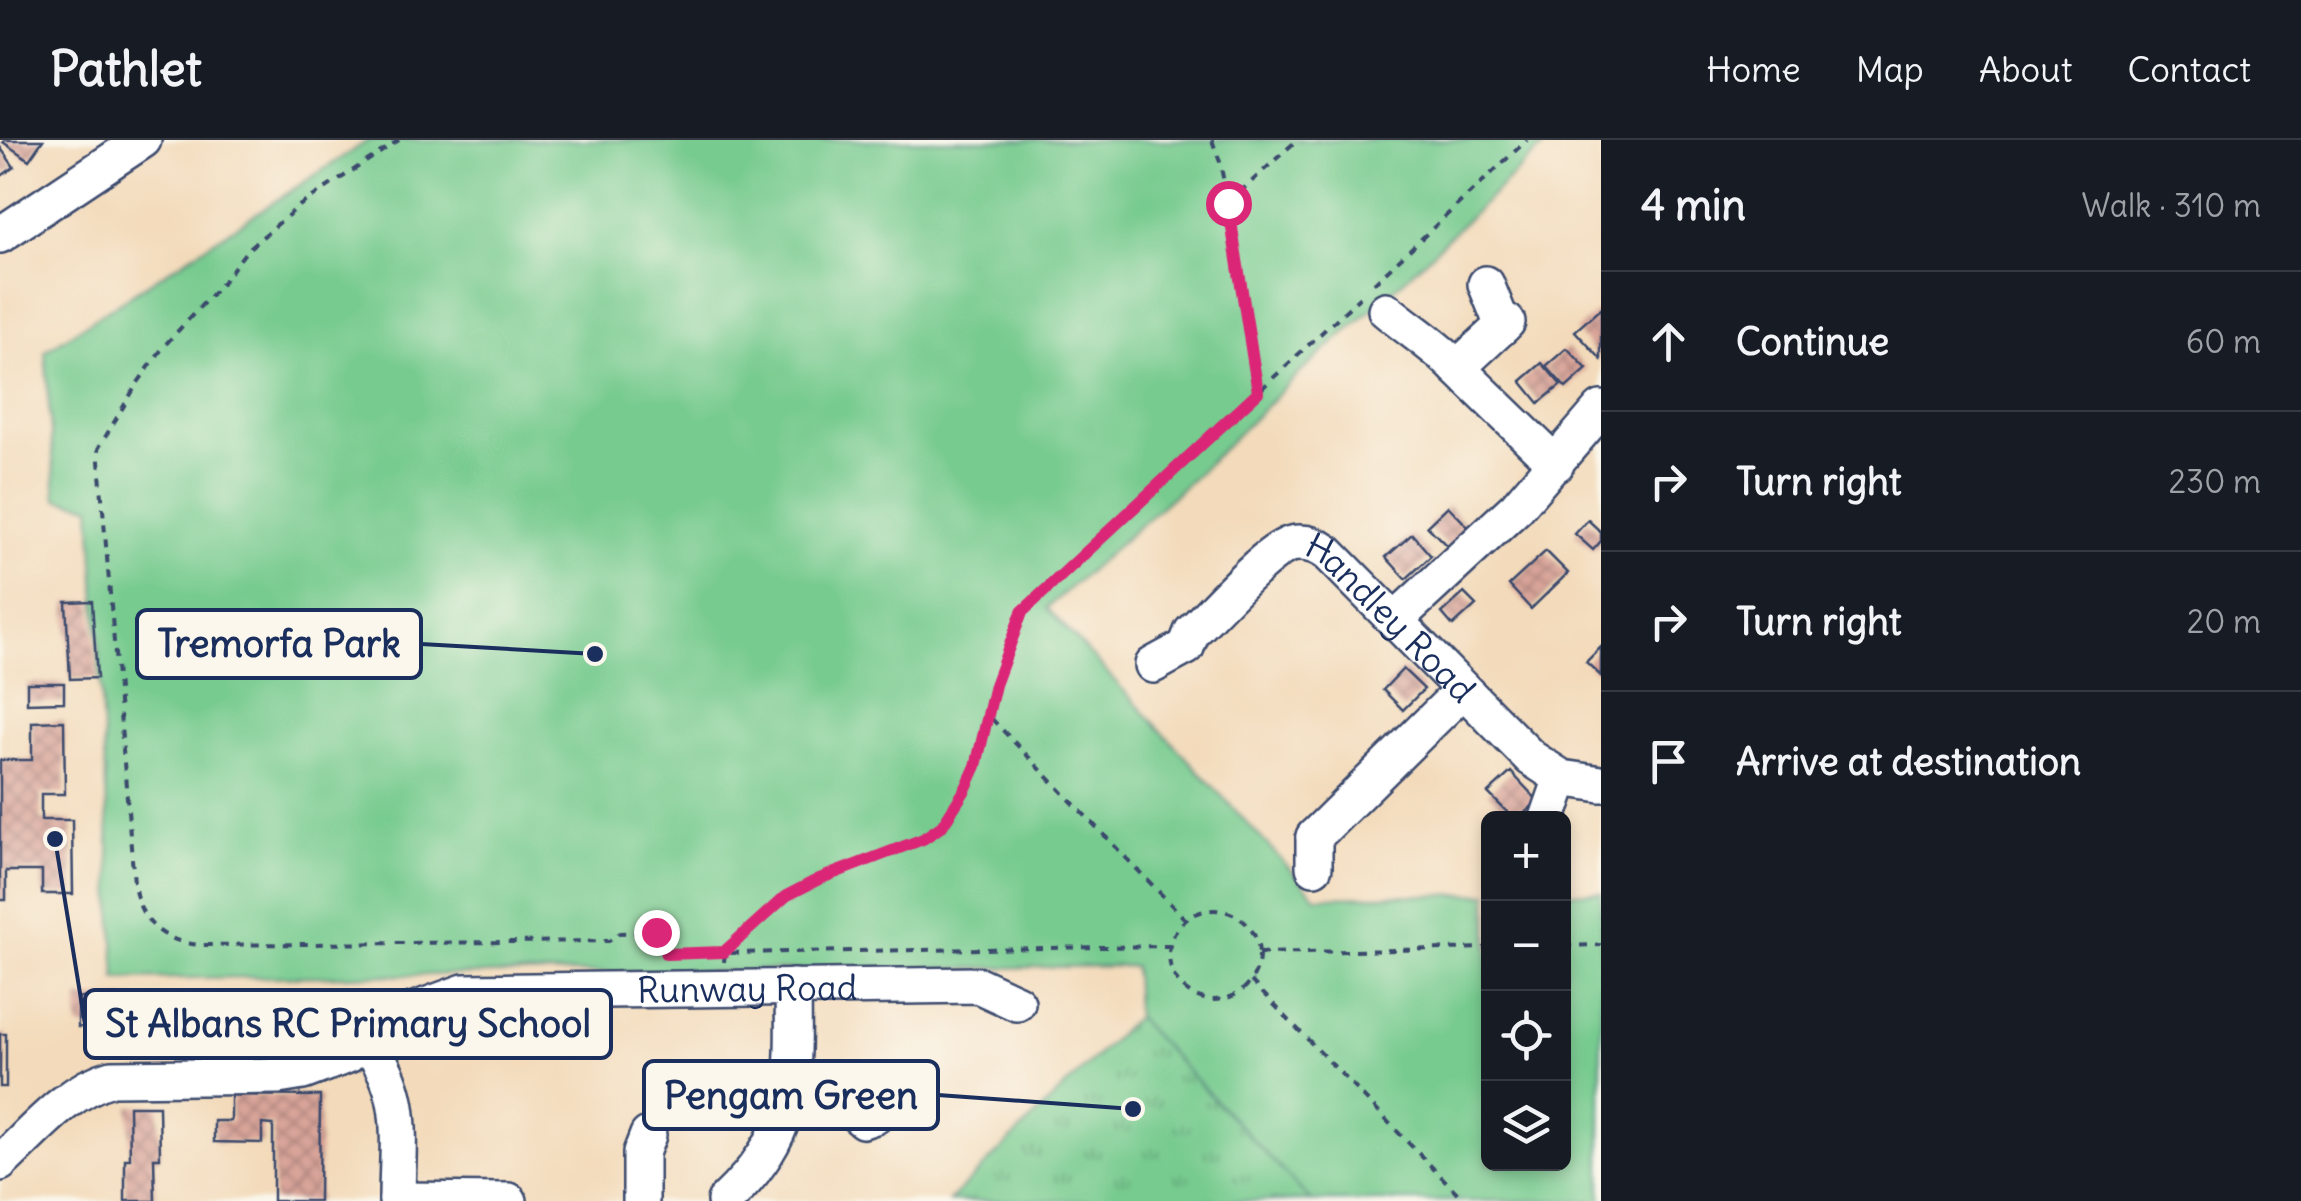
<!DOCTYPE html>
<html lang="en">
<head>
<meta charset="utf-8">
<style>
	body { margin:0; font-family:Delius,sans-serif; background:#20242c; color:#f1f3f6 }
	.controls { position:absolute; right:30px; bottom:30px; display:grid; overflow:hidden; border-radius:15px; box-shadow:0 5px 15px #0003 }
	.controls button { width:90px; height:90px; display:grid; place-items:center; padding:0; border:0; border-bottom:2px solid #363941; background:#171b24; color:#f1f3f6; font:50px sans-serif }
	.stop { position:absolute; width:30px; height:30px; margin:-22px; border:8px solid #db2777; border-radius:50%; background:#fff }
	.stop.end { background:#db2777; border-color:#fff; box-shadow:0 2px 10px #0008 }
	.list { margin:0; padding:0; list-style:none }
	h2 { display:flex; justify-content:space-between; align-items:center; height:130px; margin:0; padding:0 40px; font-size:42px }
	h2 small { font-size:32px; font-weight:400; color:#9ea1a6 }
	.list li { display:grid; grid-template-columns:65px 1fr auto; gap:30px; align-items:center; box-sizing:border-box; height:140px; padding:0 40px; border-top:2px solid #363941 }
	.list b { display:block; font-size:38px; white-space:nowrap }
	.list em { font-size:32px; font-style:normal; color:#9ea1a6 }
	.icon { flex:none; width:55px; height:55px; fill:none; stroke:currentColor; stroke-width:2; stroke-linecap:round; stroke-linejoin:round }
	.map { position:relative; flex:none; width:1601px; height:1061px; overflow:hidden }
	header { display:flex; align-items:center; gap:60px; box-sizing:border-box; height:140px; padding:0 50px; background:#171b24; border-bottom:2px solid #363941 }
	header strong { font-size:48px }
	nav { display:flex; gap:55px; margin-inline-start:auto; font-size:35px }
	main { display:flex }
	aside { flex:1; background:#171b24 }
	.map>svg:first-child { display:block }
	.grass { fill:url(#grass-tufts); stroke:#497d76; stroke-width:2.5 }
	.park { fill:#77cb8f; stroke:#497d76; stroke-width:2.5 }
	.building { fill:url(#building-cross-hatch) }
	.lines { fill:none; stroke-linecap:round; stroke-linejoin:round }
	.minor-casing { stroke:#3b496c; stroke-width:40 }
	.path { stroke:#3b496c; stroke-width:4; stroke-dasharray:8 8; stroke-linecap:butt }
	.minor { stroke:#fff; stroke-width:35 }
	.route { stroke:#db2777; stroke-width:12 }
	.labels { text-anchor:middle; dominant-baseline:central; stroke-width:8; stroke-linejoin:round; paint-order:stroke }
	.street-label { font-size:35px; fill:#1b2f5e; stroke:#fbf7ec }
	.leader { fill:none; stroke:#1b2f5e; stroke-width:4 }
	.callout-dot { fill:#1b2f5e; stroke:#fbf7ec; stroke-width:4 }
	.callout { fill:#fbf7ec; stroke:#1b2f5e; stroke-width:4 }
	.callout-label { font-size:38px; text-anchor:middle; font-weight:bold; fill:#1b2f5e }
</style>
</head>
<body>
<header>
<strong>Pathlet</strong>
<nav><a>Home</a><a>Map</a><a>About</a><a>Contact</a></nav>
</header>
<main>
<div class="map">
<svg width="1601" height="1061" viewBox="0 0 1601 1061">
	<defs>
		<pattern id="grass-tufts" width="24" height="20" patternUnits="userSpaceOnUse" patternTransform="scale(2.5)"><rect width="24" height="20" fill="#77cb8f"/><path d="M3 7l-1-3M5 7V3M7 7l1-3M15 17l-1-3M17 17v-4M19 17l1-3" fill="none" stroke="#61a578"/></pattern>
		<pattern id="building-cross-hatch" width="8" height="8" patternUnits="userSpaceOnUse" patternTransform="scale(2.5)"><rect width="8" height="8" fill="#d9a499"/><path d="M0 0l8 8M0 8l8-8" fill="none" stroke="#af8680"/></pattern>
	</defs>
	<rect width="100%" height="100%" fill="#fbf7ec"/>
	<filter id="ink" filterUnits="userSpaceOnUse"><feTurbulence type="fractalNoise" baseFrequency=".01" numOctaves="2"/><feDisplacementMap in="SourceGraphic" scale="20" xChannelSelector="R" yChannelSelector="G"/><feConvolveMatrix kernelMatrix="1 2 1 2 8 2 1 2 1" color-interpolation-filters="sRGB"/></filter>
	<filter id="wash" filterUnits="userSpaceOnUse"><feTurbulence type="fractalNoise" baseFrequency=".0048" numOctaves="4" result="noise"/><feDisplacementMap in="SourceGraphic" scale="40" xChannelSelector="R" yChannelSelector="G"/><feGaussianBlur stdDeviation="2.25" result="paint"/><feColorMatrix in="noise" values="0 0 0 0 0 0 0 0 0 0 0 0 0 0 0 0 0 1.4 0 .05"/><feComposite in="paint" operator="in"/></filter>
	<g filter="url(#wash)">
		<rect width="100%" height="100%" fill="#f3daba"/>
		<polygon class="grass" points="1136,877 1311,1061 949,1061"/>
		<polygon class="park" points="369,0 1550,0 1388,155 1302,231 1193,338 1047,468 1316,757 1488,754 1488,1024 1564,1024 1564,753 1601,752 1601,1061 1311,1061 1136,877 1134,826 116,839 91,366 56,359 45,211"/>
		<g id="blocks">
			<g class="building">
				<polygon points="5,0 43,0 29,20 3,2"/>
				<polygon points="0,7 14,27 0,37"/>
				<polygon points="1601,168 1601,219 1575,191"/>
				<polygon points="1567,208 1587,229 1566,248 1546,226"/>
				<polygon points="1542,223 1561,245 1539,263 1521,241"/>
				<polygon points="1448,366 1469,388 1448,407 1427,386"/>
				<polygon points="1588,380 1601,392 1601,401 1593,410 1575,394"/>
				<polygon points="1412,394 1431,416 1406,439 1386,417"/>
				<polygon points="1546,411 1568,433 1531,469 1509,445"/>
				<polygon points="1464,453 1476,465 1453,486 1442,473"/>
				<polygon points="92,461 97,538 70,539 66,462"/>
				<polygon points="1601,507 1601,536 1586,522"/>
				<polygon points="1403,529 1424,549 1403,570 1383,550"/>
				<polygon points="27,543 64,543 64,562 27,563"/>
				<polygon points="64,581 65,654 41,654 41,680 72,680 73,754 42,754 42,731 6,731 6,760 0,760 0,620 32,620 32,582"/>
				<polygon points="1511,632 1538,661 1519,678 1513,678 1488,653"/>
				<polygon points="78,858 132,858 132,862 185,862 185,858 290,861 290,890 236,891 236,886 185,886 185,891 78,887"/>
				<rect x="0" y="894" width="6" height="53"/>
				<polygon points="231,955 320,956 319,1061 273,1061 273,985 262,984 262,1003 214,1002 214,981 231,981"/>
				<polygon points="129,966 159,966 160,1018 154,1018 155,1061 125,1061 125,1019 130,1019"/>
			</g>
		</g>
	</g>
	<g filter="url(#ink)">
		<use href="#blocks" fill-opacity="0" stroke="#3b496c" stroke-width="2.5"/>
		<g class="lines">
			<defs>
				<g id="minor">
					<polyline points="0,95 143,0"/>
					<polyline points="1486,144 1503,186"/>
					<path d="M1386,170c24,20 50,36 71,58"/>
					<polyline points="1507,182 1457,228 1556,324"/>
					<polyline points="1395,480 1517,367 1601,269"/>
					<path id="s1" d="M1186,507l6,-15c21,-20 74,-81 99,-88 14,-3 26,1 37,9l203,205 31,20 39,6"/>
					<polyline points="1153,525 1186,507"/>
					<polyline points="1548,678 1562,638"/>
					<polyline points="1314,697 1463,550"/>
					<polyline points="1314,697 1314,727"/>
					<path d="M367,903c41,51 30,96 30,158"/>
					<polyline points="790,956 837,958 863,980 875,976"/>
					<path id="s2" d="M0,1023c34,-31 67,-73 112,-85l166,-2 25,-4 45,-17 56,-41 60,-22 514,-7 39,18"/>
					<polyline points="397,1060 509,1061"/>
					<polyline points="641,1061 641,1013 648,995"/>
					<path d="M725,1061c73,-69 69,-120 68,-214"/>
				</g>
			</defs>
			<use href="#minor" class="minor-casing"/>
			<g class="path">
				<path d="M399,0l-100,66 -52,44 -25,33 -58,63 -27,38 -39,65 36,434c5,40 30,60 69,62l406,-4 11,-8 36,-1 10,22 503,-8"/>
				<polyline points="1212,0 1220,22 1228,63 1258,252"/>
				<polyline points="1228,63 1297,0"/>
				<polyline points="1374,143 1527,0"/>
				<circle cx="1214" cy="815" r="45"/>
				<polyline points="1186,780 989,576 995,545 1022,472 1360,157"/>
				<polyline points="1564,806 1601,805"/>
				<polyline points="1259,813 1488,808"/>
				<path d="M724,822l1,-11c28,-27 55,-53 92,-71 36,-18 100,-27 127,-57 27,-30 35,-70 45,-107"/>
				<polyline points="1251,841 1465,1061"/>
			</g>
			<use href="#minor" class="minor"/>
		</g>
	</g>
	<g class="lines" filter="url(#ink)">
		<polyline class="route" points="656,792 666,814 724,812 786,756 819,739 923,699 942,686 965,650 976,626 995,545 1022,472 1258,252 1228,63"/>
	</g>
	<g class="labels">
		<g class="street-label">
			<text stroke="none"><textPath href="#s1" startOffset="278">Handley Road</textPath></text>
			<text stroke="none"><textPath href="#s2" startOffset="798">Runway Road</textPath></text>
		</g>
	</g>
	<path class="leader" d="M595 514L421 504M55 699L85 884M1133 969L938 955"/>
	<g class="callout-dot">
		<circle cx="595" cy="514" r="10"/>
		<circle cx="55" cy="699" r="10"/>
		<circle cx="1133" cy="969" r="10"/>
	</g>
	<g class="callout">
		<rect x="137" y="470" width="284" height="68" rx="10"/>
		<rect x="85" y="850" width="526" height="68" rx="10"/>
		<rect x="644" y="921" width="294" height="68" rx="10"/>
	</g>
	<g class="callout-label">
		<text x="279" y="517">Tremorfa Park</text>
		<text x="348" y="897">St Albans RC Primary School</text>
		<text x="791" y="969">Pengam Green</text>
	</g>
</svg>
<div class="controls">
<button>+</button>
<button>−</button>
<button><svg class="icon" aria-label="locate" viewBox="0 0 24 24"><circle cx="12" cy="12" r="6"/><path d="M12 2v4M12 18v4M2 12h4M18 12h4"/></svg></button>
<button><svg class="icon" aria-label="layers" viewBox="0 0 24 24"><path d="M12 4l9 5-9 5-9-5zM3 14l9 5 9-5"/></svg></button>
</div>
<div class="stop" style="left:1228px;top:63px"></div>
<div class="stop end" style="left:656px;top:792px"></div>
</div>
<aside>
<h2>4 min<small>Walk · 310 m</small></h2>
<ul class="list">
<li><svg class="icon" aria-label="ahead" viewBox="0 0 24 24"><path d="M12 20V5M6 11l6-6 6 6"/></svg><div><b>Continue</b></div><em>60 m</em></li>
<li><svg class="icon" aria-label="right" viewBox="0 0 24 24"><path d="M7 20v-9h11M14 6l5 5-5 5"/></svg><div><b>Turn right</b></div><em>230 m</em></li>
<li><svg class="icon" aria-label="right" viewBox="0 0 24 24"><path d="M7 20v-9h11M14 6l5 5-5 5"/></svg><div><b>Turn right</b></div><em>20 m</em></li>
<li><svg class="icon" aria-label="arrive" viewBox="0 0 24 24"><path d="M6 21V4h12l-3 4 3 4H6"/></svg><div><b>Arrive at destination</b></div></li>
</ul>
</aside>
</main>
</body>
</html>
